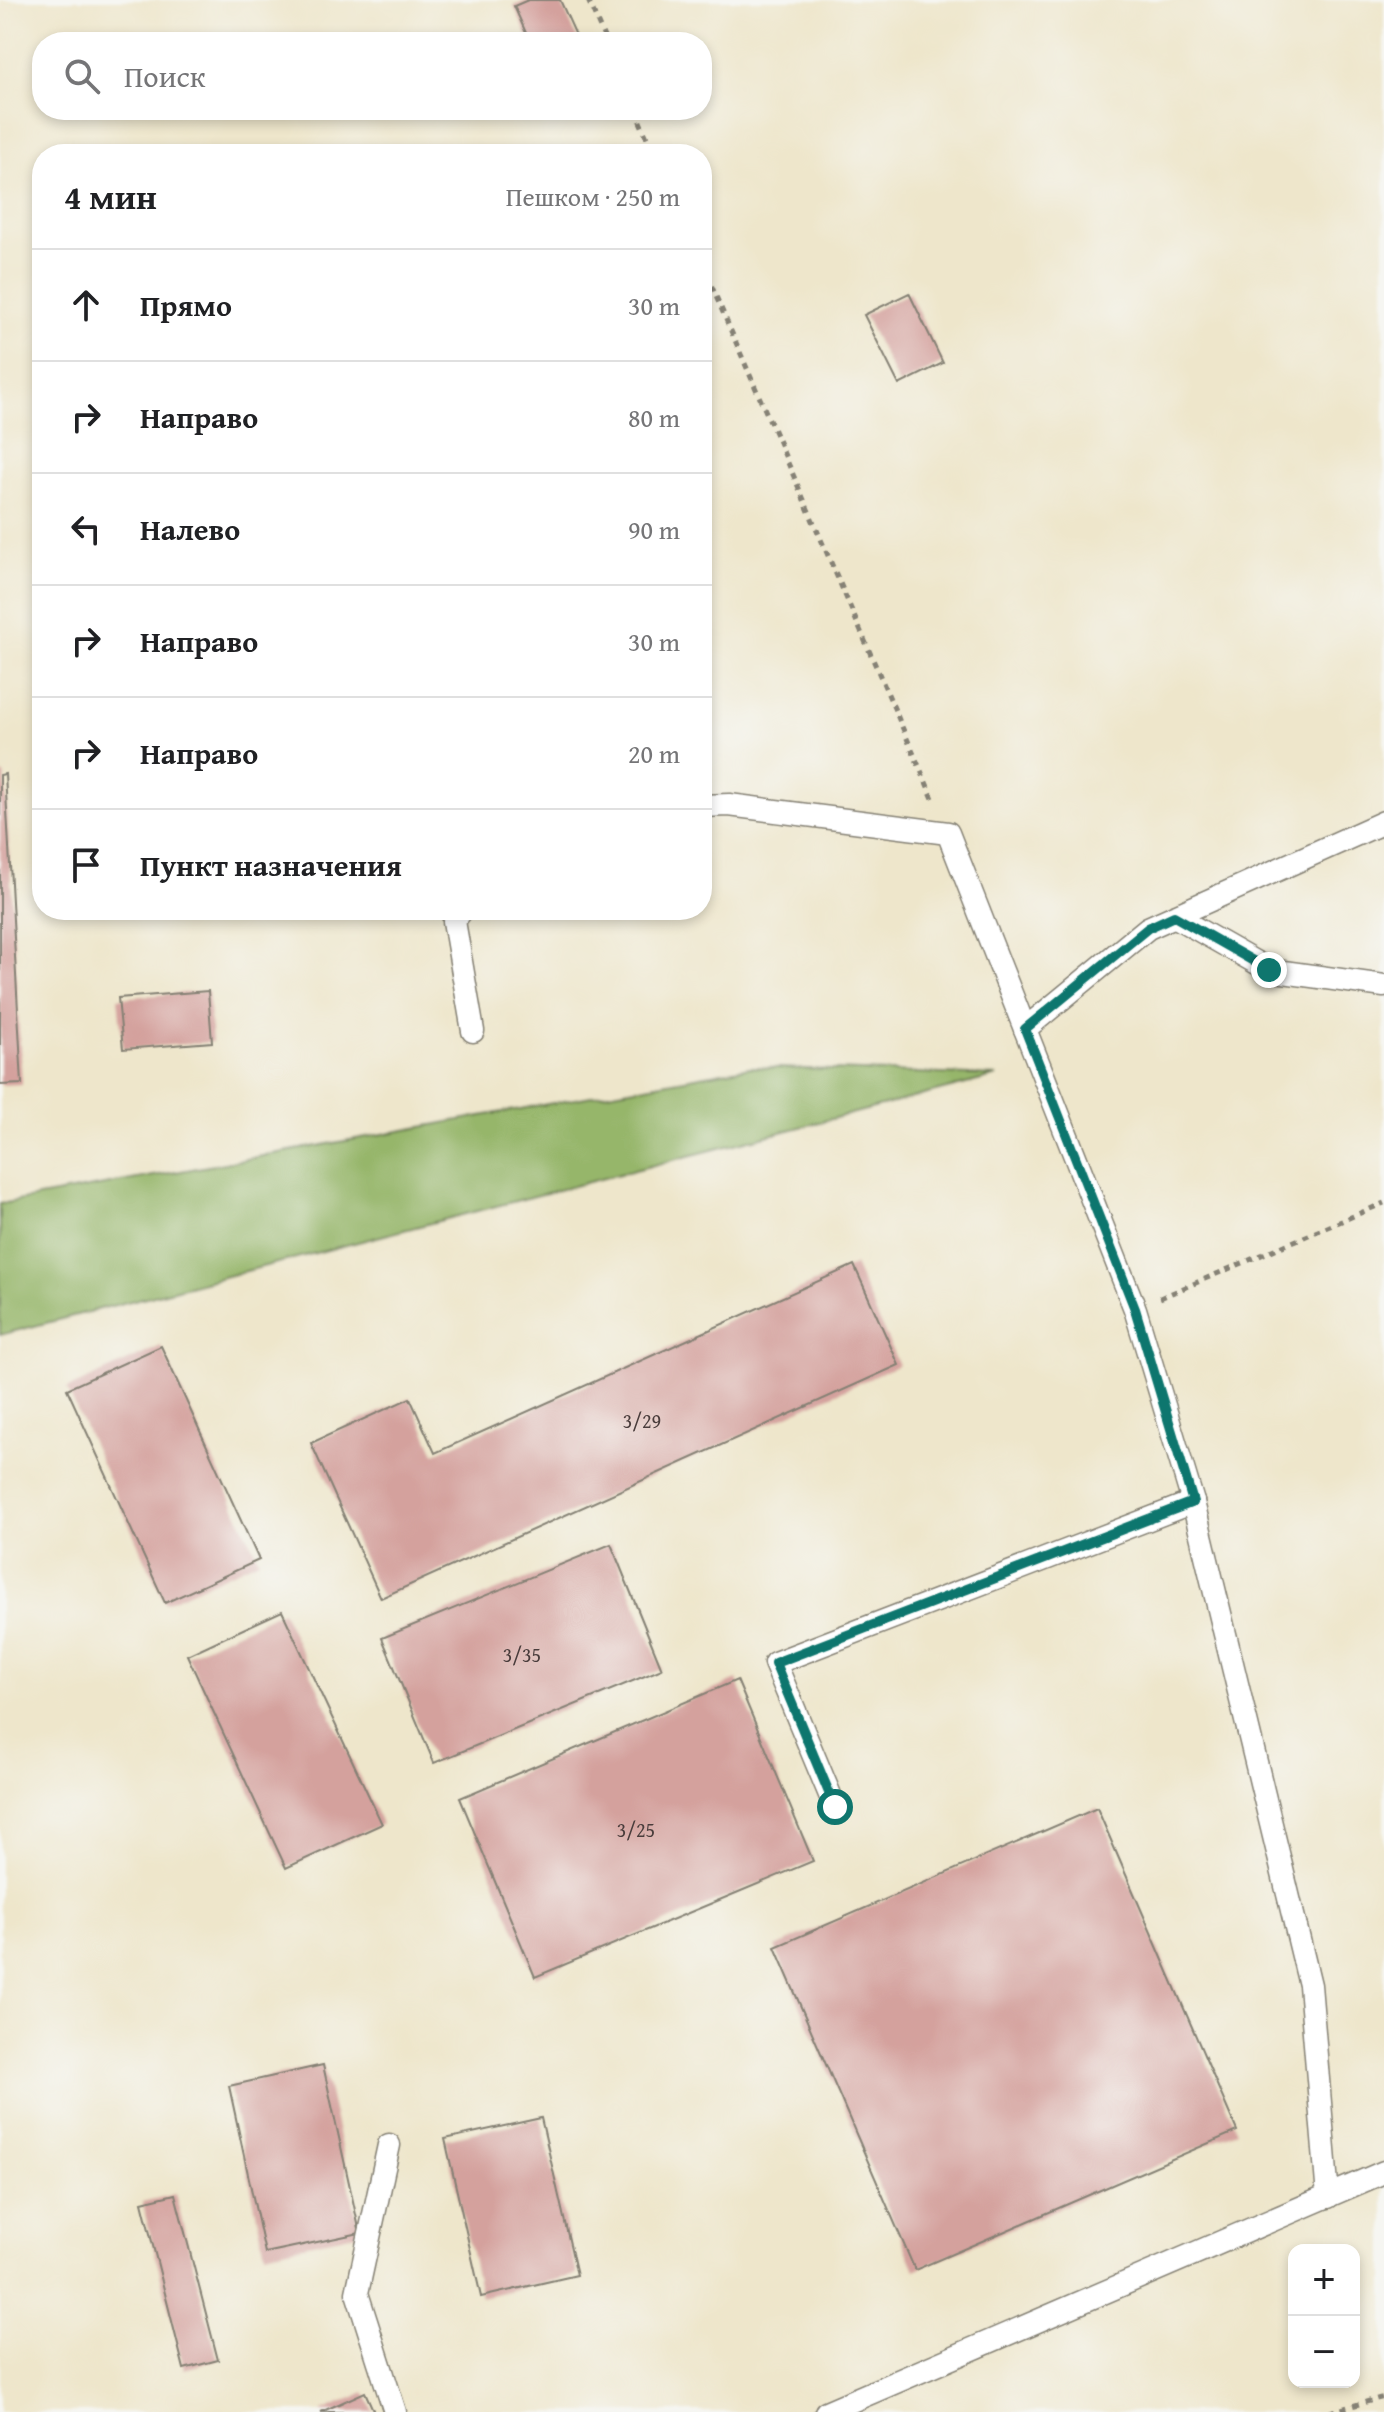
<!DOCTYPE html>
<html lang="ru">
<head>
<meta charset="utf-8">
<style>
	body { margin:0; font-family:"Gentium Book Plus",serif; background:#f2f2f2; color:#202124 }
	.controls { position:absolute; right:24px; bottom:24px; display:grid; overflow:hidden; border-radius:16px; box-shadow:0 4px 12px #0003 }
	.controls button { width:72px; height:72px; display:grid; place-items:center; padding:0; border:0; border-bottom:2px solid #e0e0e0; background:#fff; color:#202124; font:40px sans-serif }
	.stop { position:absolute; width:24px; height:24px; margin:-18px; border:6px solid #0f766e; border-radius:50%; background:#fff }
	.stop.end { background:#0f766e; border-color:#fff; box-shadow:0 2px 8px #0008 }
	.list { margin:0; padding:0; list-style:none }
	h2 { display:flex; justify-content:space-between; align-items:center; height:104px; margin:0; padding:0 32px; font-size:34px }
	h2 small { font-size:26px; font-weight:400; color:#757577 }
	.list li { display:grid; grid-template-columns:52px 1fr auto; gap:24px; align-items:center; box-sizing:border-box; height:112px; padding:0 32px; border-top:2px solid #e0e0e0 }
	.list b { display:block; font-size:30px; white-space:nowrap }
	.list em { font-size:26px; font-style:normal; color:#757577 }
	.icon { flex:none; width:44px; height:44px; fill:none; stroke:currentColor; stroke-width:2; stroke-linecap:round; stroke-linejoin:round }
	.map { position:relative; flex:none; width:1384px; height:2412px; overflow:hidden }
	.search { position:absolute; background:#fff; box-shadow:0 4px 12px #0003; left:32px; top:32px; width:680px; height:88px; display:flex; align-items:center; gap:20px; box-sizing:border-box; padding:0 28px; border-radius:32px; color:#757577; font-size:30px }
	.panel { position:absolute; background:#fff; box-shadow:0 4px 12px #0003; left:32px; top:144px; width:680px; height:776px; border-radius:32px }
	.map>svg:first-child { display:block }
	.forest { fill:#96b66a; stroke:#596943; stroke-width:2 }
	.building { fill:#d4a19d }
	.lines { fill:none; stroke-linecap:round; stroke-linejoin:round }
	.service-casing { stroke:#858174; stroke-width:25 }
	.path { stroke:#858174; stroke-width:5; stroke-dasharray:6 6; stroke-linecap:butt }
	.service { stroke:#fff; stroke-width:22 }
	.route { stroke:#0f766e; stroke-width:10 }
	.labels { text-anchor:middle; dominant-baseline:central; stroke-width:7; stroke-linejoin:round; paint-order:stroke }
	.number-label { font-size:20px; fill:#4a3d3c }
</style>
</head>
<body>
<div class="map">
<svg width="1384" height="2412" viewBox="0 0 1384 2412">
	<rect width="100%" height="100%" fill="#f6f6f2"/>
	<filter id="ink" filterUnits="userSpaceOnUse"><feTurbulence type="fractalNoise" baseFrequency=".0125" numOctaves="2"/><feDisplacementMap in="SourceGraphic" scale="16" xChannelSelector="R" yChannelSelector="G"/><feConvolveMatrix kernelMatrix="1 2 1 2 8 2 1 2 1" color-interpolation-filters="sRGB"/></filter>
	<filter id="wash" filterUnits="userSpaceOnUse"><feTurbulence type="fractalNoise" baseFrequency=".006" numOctaves="4" result="noise"/><feDisplacementMap in="SourceGraphic" scale="32" xChannelSelector="R" yChannelSelector="G"/><feGaussianBlur stdDeviation="1.8" result="paint"/><feColorMatrix in="noise" values="0 0 0 0 0 0 0 0 0 0 0 0 0 0 0 0 0 1.4 0 .05"/><feComposite in="paint" operator="in"/></filter>
	<g filter="url(#wash)">
		<rect width="100%" height="100%" fill="#eee6cb"/>
		<polygon class="forest" points="750,1067 997,1076 0,1335 0,1204"/>
		<g id="blocks">
			<g class="building">
				<polygon points="528,0 560,0 579,42 530,42 514,6"/>
				<polygon points="909,293 943,363 899,385 864,315"/>
				<polygon points="5,774 22,1084 0,1085 0,775"/>
				<polygon points="208,991 212,1042 123,1049 118,998"/>
				<polygon points="854,1265 899,1365 381,1598 311,1443 410,1398 435,1453"/>
				<polygon points="161,1346 259,1560 165,1603 67,1389"/>
				<polygon points="611,1544 662,1669 434,1763 382,1638"/>
				<polygon points="282,1611 382,1824 286,1868 187,1655"/>
				<polygon points="737,1680 813,1861 535,1977 460,1798"/>
				<polygon points="1097,1808 1237,2131 915,2270 775,1947"/>
				<polygon points="323,2065 360,2233 265,2253 229,2086"/>
				<polygon points="541,2118 577,2275 481,2297 445,2139"/>
				<polygon points="175,2194 218,2360 184,2369 142,2202"/>
				<polygon points="365,2392 374,2412 321,2412"/>
			</g>
		</g>
	</g>
	<g filter="url(#ink)">
		<use href="#blocks" fill-opacity="0" stroke="#858174" stroke-width="2"/>
		<g class="lines">
			<defs>
				<g id="service">
					<polyline points="702,806 729,805 948,833 1135,1309 1193,1502 1310,1985 1328,2197"/>
					<polyline points="462,910 454,921 473,1031"/>
					<polyline points="1174,916 1269,970 1384,986"/>
					<polyline points="1025,1029 1148,928 1384,822"/>
					<polyline points="835,1807 775,1663 1193,1502"/>
					<polyline points="389,2145 357,2293 395,2412"/>
					<polyline points="826,2412 1384,2172"/>
				</g>
			</defs>
			<use href="#service" class="service-casing"/>
			<g class="path">
				<polyline points="588,0 606,42"/>
				<polyline points="635,110 654,154"/>
				<polyline points="702,264 935,803"/>
				<polyline points="1160,1298 1384,1203"/>
				<polyline points="1330,2412 1384,2397"/>
			</g>
			<use href="#service" class="service"/>
		</g>
	</g>
	<g class="lines" filter="url(#ink)">
		<polyline class="route" points="835,1807 775,1663 1193,1502 1135,1309 1025,1029 1148,928 1174,916 1269,970"/>
	</g>
	<g class="labels">
		<g class="number-label">
			<text x="642" y="1420">3/29</text>
			<text x="522" y="1654">3/35</text>
			<text x="636" y="1829">3/25</text>
		</g>
	</g>
</svg>
<div class="controls">
<button>+</button>
<button>−</button>
</div>
<div class="stop" style="left:835px;top:1807px"></div>
<div class="stop end" style="left:1269px;top:970px"></div>
<div class="search"><svg class="icon" aria-label="search" viewBox="0 0 24 24"><circle cx="10" cy="10" r="6"/><path d="M15 15l6 6"/></svg>Поиск</div>
<section class="panel">
<h2>4 мин<small>Пешком · 250 m</small></h2>
<ul class="list">
<li><svg class="icon" aria-label="ahead" viewBox="0 0 24 24"><path d="M12 20V5M6 11l6-6 6 6"/></svg><div><b>Прямо</b></div><em>30 m</em></li>
<li><svg class="icon" aria-label="right" viewBox="0 0 24 24"><path d="M7 20v-9h11M14 6l5 5-5 5"/></svg><div><b>Направо</b></div><em>80 m</em></li>
<li><svg class="icon" aria-label="left" viewBox="0 0 24 24"><path d="M17 20v-9H6M10 6l-5 5 5 5"/></svg><div><b>Налево</b></div><em>90 m</em></li>
<li><svg class="icon" aria-label="right" viewBox="0 0 24 24"><path d="M7 20v-9h11M14 6l5 5-5 5"/></svg><div><b>Направо</b></div><em>30 m</em></li>
<li><svg class="icon" aria-label="right" viewBox="0 0 24 24"><path d="M7 20v-9h11M14 6l5 5-5 5"/></svg><div><b>Направо</b></div><em>20 m</em></li>
<li><svg class="icon" aria-label="arrive" viewBox="0 0 24 24"><path d="M6 21V4h12l-3 4 3 4H6"/></svg><div><b>Пункт назначения</b></div></li>
</ul>
</section>
</div>
</body>
</html>
